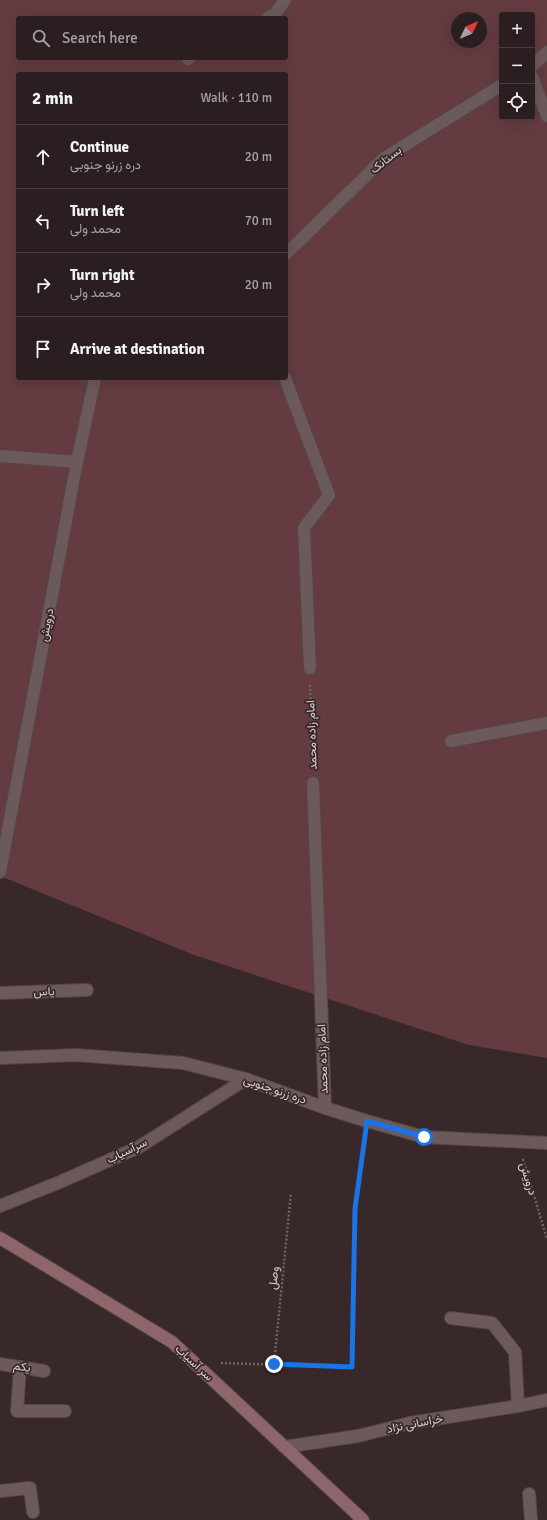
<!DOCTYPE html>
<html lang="en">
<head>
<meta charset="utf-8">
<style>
	body { margin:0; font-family:Signika,Vazirmatn,sans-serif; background:#332729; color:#f1f3f6 }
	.controls { position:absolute; right:12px; top:12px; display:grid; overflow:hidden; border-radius:4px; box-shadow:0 4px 16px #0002 }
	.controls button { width:36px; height:36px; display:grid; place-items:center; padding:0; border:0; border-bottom:1px solid #473c3e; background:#2b1e20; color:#f1f3f6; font:20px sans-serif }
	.compass { position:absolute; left:451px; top:12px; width:36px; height:36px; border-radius:50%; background:#2b1e20; box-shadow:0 4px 16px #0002; rotate:46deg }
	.stop { position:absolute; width:12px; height:12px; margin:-9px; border:3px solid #1a73e8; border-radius:50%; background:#fff }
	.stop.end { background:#1a73e8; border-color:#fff; box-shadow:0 1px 4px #0008 }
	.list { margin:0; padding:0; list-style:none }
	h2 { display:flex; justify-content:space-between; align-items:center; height:52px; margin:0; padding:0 16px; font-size:17px }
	h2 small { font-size:13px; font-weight:400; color:#a6a2a5 }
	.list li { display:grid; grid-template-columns:26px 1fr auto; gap:12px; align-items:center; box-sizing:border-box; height:64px; padding:0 16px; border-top:1px solid #473c3e }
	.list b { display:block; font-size:15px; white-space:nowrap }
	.list p { margin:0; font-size:13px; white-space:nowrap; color:#a6a2a5 }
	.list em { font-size:13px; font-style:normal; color:#a6a2a5 }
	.icon { flex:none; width:22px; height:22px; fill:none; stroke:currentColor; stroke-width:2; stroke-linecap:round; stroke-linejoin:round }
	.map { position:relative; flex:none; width:547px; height:1520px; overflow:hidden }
	.search { position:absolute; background:#2b1e20; box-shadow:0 4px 16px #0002; left:16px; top:16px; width:272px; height:44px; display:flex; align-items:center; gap:10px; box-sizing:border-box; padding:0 14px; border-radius:4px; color:#a6a2a5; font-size:15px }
	.panel { position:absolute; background:#2b1e20; box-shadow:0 4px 16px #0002; left:16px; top:72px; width:272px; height:308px; border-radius:4px }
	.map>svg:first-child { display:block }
	.garden { fill:#643b41; fill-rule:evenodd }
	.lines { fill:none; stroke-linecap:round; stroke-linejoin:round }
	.street-casing { stroke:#544748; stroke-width:14 }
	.secondary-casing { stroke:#544748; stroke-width:14 }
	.path { stroke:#716264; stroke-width:2.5; stroke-dasharray:2 2; stroke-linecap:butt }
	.street { stroke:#6c595b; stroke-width:12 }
	.secondary { stroke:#8e656b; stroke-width:12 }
	.route { stroke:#1a73e8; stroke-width:5 }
	.labels { text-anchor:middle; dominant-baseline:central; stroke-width:3.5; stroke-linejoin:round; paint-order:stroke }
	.street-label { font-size:12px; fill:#dcd1d2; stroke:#39282a }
</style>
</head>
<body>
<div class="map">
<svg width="547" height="1520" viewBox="0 0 547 1520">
	<rect width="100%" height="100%" fill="#39282a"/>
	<path class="garden" d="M0,0h547v1058l-78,-13 -275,-90 -194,-79zM502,15h30v102h-30zM18,18h268v40h-268zM457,18h24v24h-24zM18,74h268v304h-268z"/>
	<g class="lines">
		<defs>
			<g id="street">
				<polyline points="267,18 275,14 285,0"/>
				<polyline points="188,59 190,58"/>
				<polyline points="532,66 547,52"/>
				<polyline points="532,77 547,116"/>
				<polyline points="286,254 384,158 502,85"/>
				<polyline points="285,378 329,495 304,528 310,668"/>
				<polyline points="0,456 77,462"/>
				<polyline points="451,741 547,723"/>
				<polyline points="313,783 325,1108"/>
				<polyline points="0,872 77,462 95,378"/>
				<polyline points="0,993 87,990"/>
				<polyline points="0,1058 76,1055 183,1063 246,1079 325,1108 367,1121 424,1137 547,1143"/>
				<polyline points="0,1206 60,1182 139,1147 246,1079"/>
				<polyline points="451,1318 492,1323 515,1352 518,1406"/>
				<polyline points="0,1364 44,1371"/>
				<polyline points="20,1367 17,1411 65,1411"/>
				<polyline points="284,1447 358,1436 410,1423 518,1406 547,1400"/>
				<polyline points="0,1491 30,1488 33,1512"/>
				<polyline points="529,1494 531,1520"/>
			</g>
			<polyline id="secondary" points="0,1238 172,1342 363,1520"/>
		</defs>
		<use href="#street" class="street-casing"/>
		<use href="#secondary" class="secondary-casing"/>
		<g class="path">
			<polyline points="310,685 312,766"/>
			<polyline points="523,1159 547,1239"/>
			<polyline points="221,1363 352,1367 355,1209 365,1138"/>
			<polyline points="274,1364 291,1193"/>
		</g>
		<use href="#street" class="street"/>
		<use href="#secondary" class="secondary"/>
	</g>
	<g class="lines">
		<polyline class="route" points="274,1364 352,1367 355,1209 367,1121 424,1137"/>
	</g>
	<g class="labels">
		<g class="street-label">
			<text transform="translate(386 160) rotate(-38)">بستانک</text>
			<text transform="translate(47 625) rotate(-79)">درویش</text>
			<text transform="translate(312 735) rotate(-92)">امام زاده محمد</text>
			<text transform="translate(44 992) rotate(-2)">یاس</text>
			<text transform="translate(323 1059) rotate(-92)">امام زاده محمد</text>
			<text transform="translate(275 1090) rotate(19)">دره زرنو جنوبی</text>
			<text transform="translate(127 1151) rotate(-26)">سرآسیاب</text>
			<text transform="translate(528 1179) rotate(73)">درویش</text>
			<text transform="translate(274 1278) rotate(-84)">وصل</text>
			<text transform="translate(194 1363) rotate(43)">سر آسیاب</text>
			<text transform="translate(22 1367) rotate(10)">یکم</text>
			<text transform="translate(415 1424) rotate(-11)">خراسانی نژاد</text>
		</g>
	</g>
</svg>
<div class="controls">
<button>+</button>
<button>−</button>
<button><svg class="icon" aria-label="locate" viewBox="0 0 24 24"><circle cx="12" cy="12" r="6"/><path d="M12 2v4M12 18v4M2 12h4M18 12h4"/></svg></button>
</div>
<svg class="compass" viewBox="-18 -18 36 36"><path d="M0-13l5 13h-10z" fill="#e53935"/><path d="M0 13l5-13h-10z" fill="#a6a2a5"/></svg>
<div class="stop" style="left:424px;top:1137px"></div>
<div class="stop end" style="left:274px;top:1364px"></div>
<div class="search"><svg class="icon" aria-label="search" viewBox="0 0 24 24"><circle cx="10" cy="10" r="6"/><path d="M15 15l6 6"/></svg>Search here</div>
<section class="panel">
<h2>2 min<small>Walk · 110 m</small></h2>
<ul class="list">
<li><svg class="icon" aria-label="ahead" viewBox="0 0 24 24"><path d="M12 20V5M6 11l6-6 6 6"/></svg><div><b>Continue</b><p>دره زرنو جنوبی</p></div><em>20 m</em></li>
<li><svg class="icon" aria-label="left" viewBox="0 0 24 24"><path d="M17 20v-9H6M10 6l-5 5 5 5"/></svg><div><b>Turn left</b><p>محمد ولی</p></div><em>70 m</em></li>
<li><svg class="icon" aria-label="right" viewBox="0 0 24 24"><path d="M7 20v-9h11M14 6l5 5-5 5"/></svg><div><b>Turn right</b><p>محمد ولی</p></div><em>20 m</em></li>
<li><svg class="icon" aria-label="arrive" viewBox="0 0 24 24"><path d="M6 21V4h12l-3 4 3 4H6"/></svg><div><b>Arrive at destination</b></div></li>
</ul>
</section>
</div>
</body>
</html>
